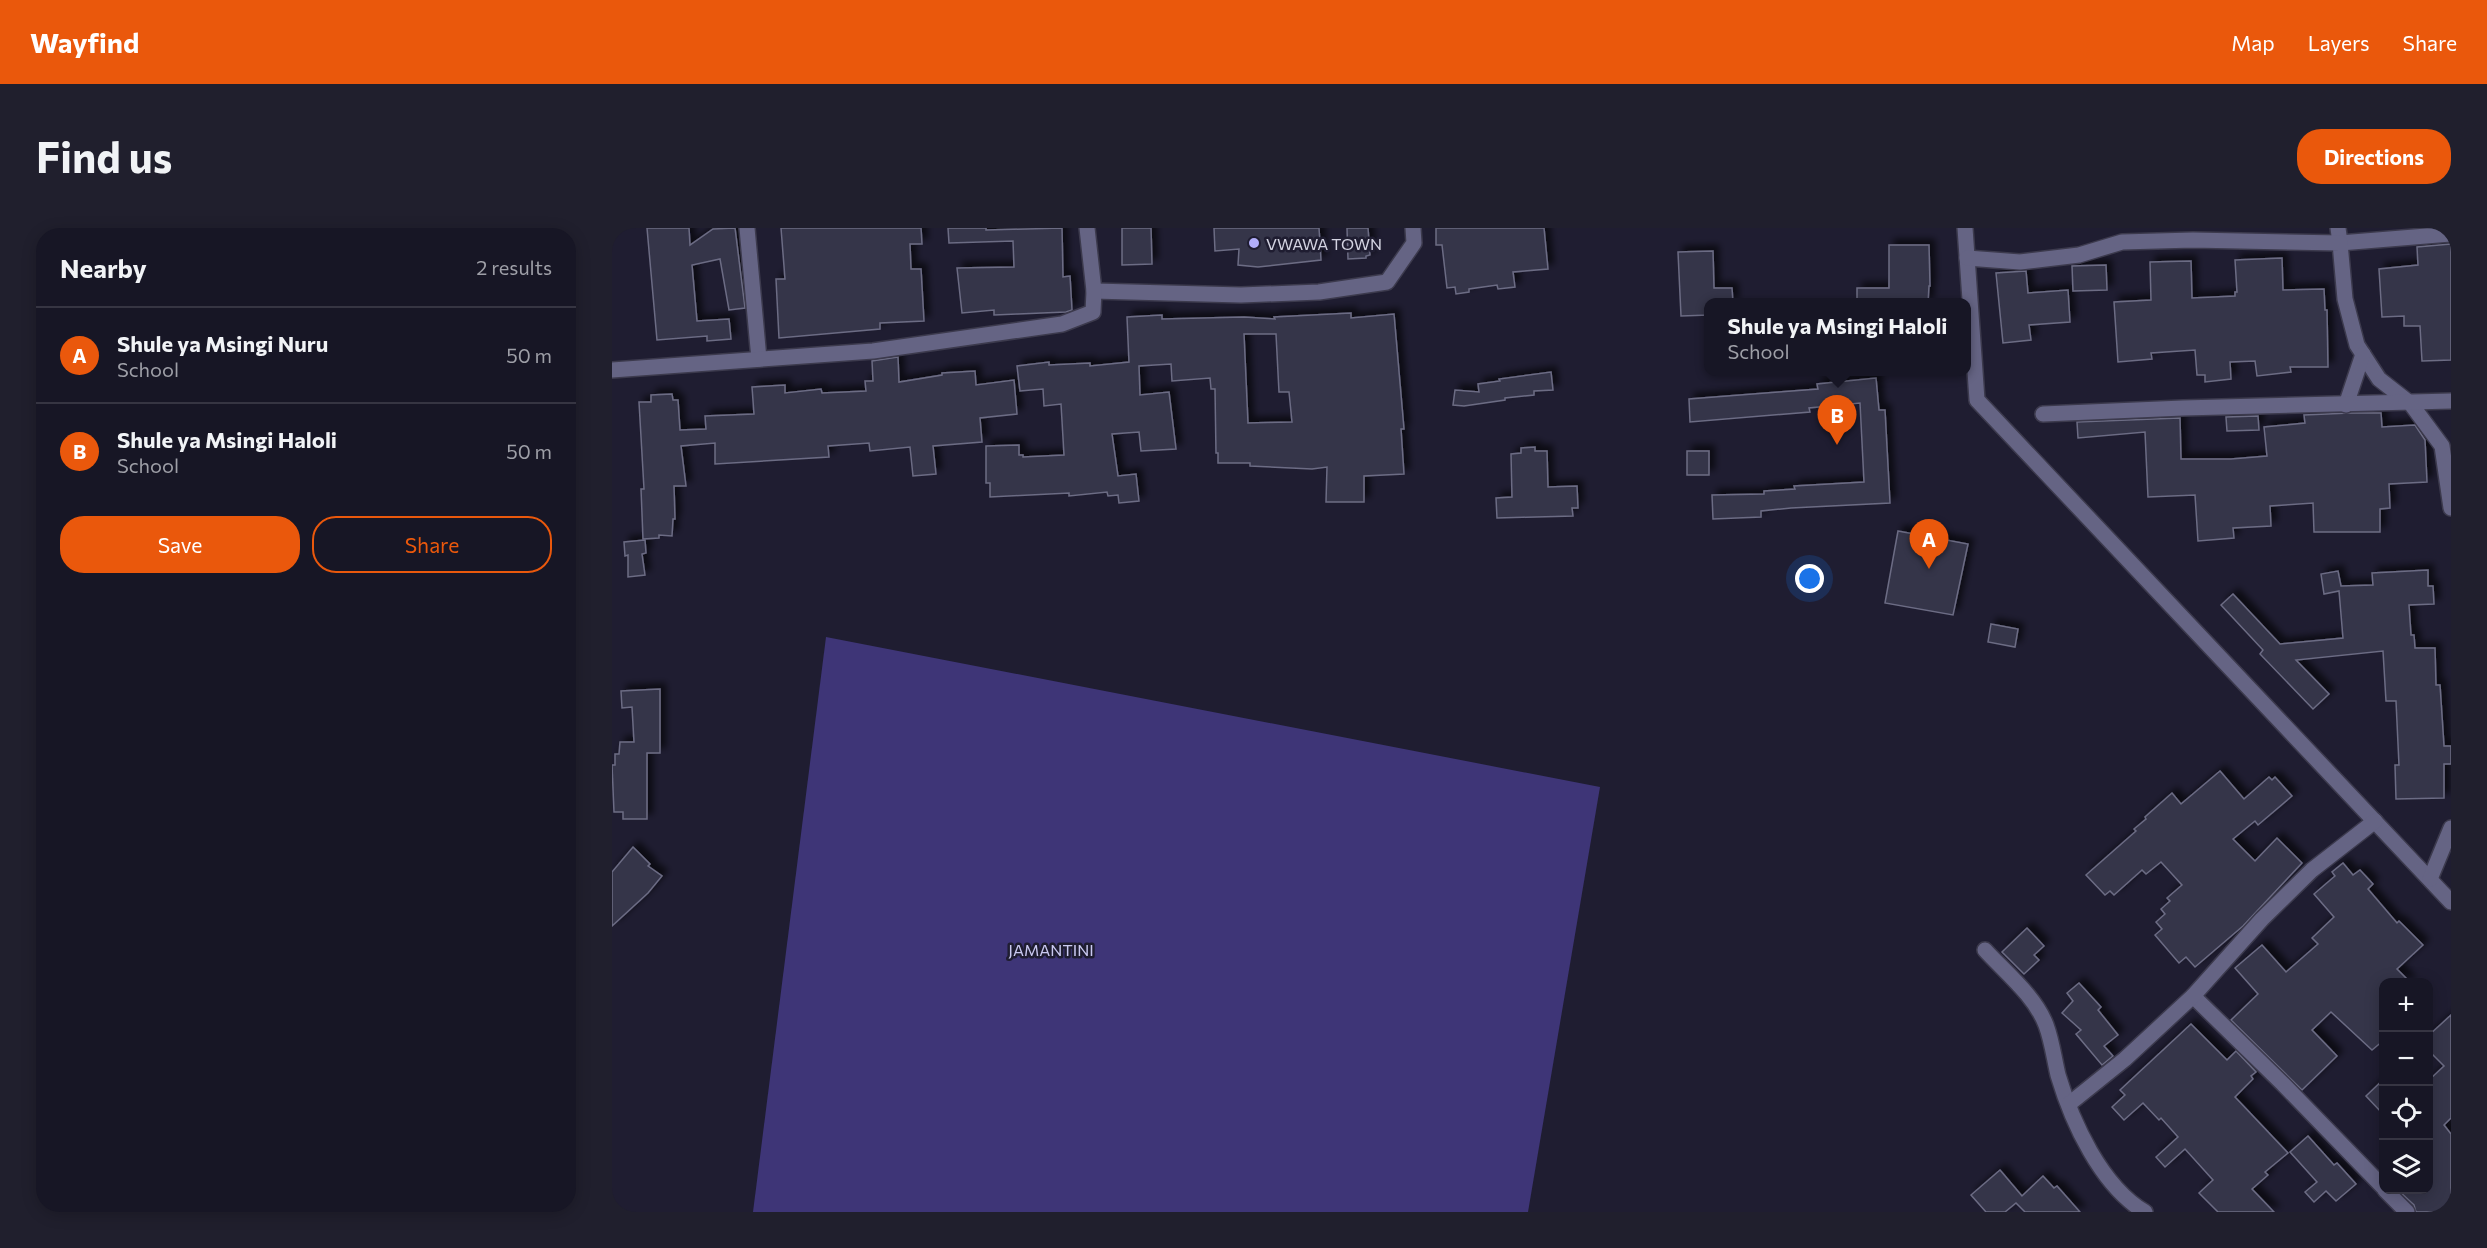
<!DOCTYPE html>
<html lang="en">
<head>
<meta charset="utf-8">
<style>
	body { margin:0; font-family:Commissioner,sans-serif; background:#201f2d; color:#f1f3f6 }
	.controls { position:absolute; right:18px; bottom:18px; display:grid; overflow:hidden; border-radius:12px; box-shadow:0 3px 15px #0003 }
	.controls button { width:54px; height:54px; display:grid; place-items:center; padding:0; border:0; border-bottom:2px solid #363542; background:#171625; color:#f1f3f6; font:30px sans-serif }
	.you { position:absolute; left:1198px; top:351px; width:21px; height:21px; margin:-15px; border:4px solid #fff; border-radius:50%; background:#1a73e8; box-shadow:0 0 0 9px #1a73e833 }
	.badge { display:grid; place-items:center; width:39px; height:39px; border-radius:50%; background:#ea580c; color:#fff; font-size:20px; font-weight:700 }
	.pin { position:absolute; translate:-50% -50px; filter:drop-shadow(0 2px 3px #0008) }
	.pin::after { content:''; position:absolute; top:32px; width:21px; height:18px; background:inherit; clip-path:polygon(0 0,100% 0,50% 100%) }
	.popup { position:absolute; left:1092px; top:70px; width:267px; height:78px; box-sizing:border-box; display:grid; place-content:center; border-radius:12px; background:#171625; filter:drop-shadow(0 2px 4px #0005); font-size:20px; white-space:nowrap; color:#9e9fa7 }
	.popup b { font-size:22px; color:#f1f3f6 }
	.popup::after { content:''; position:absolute; left:50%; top:100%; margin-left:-12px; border:12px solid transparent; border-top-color:#171625 }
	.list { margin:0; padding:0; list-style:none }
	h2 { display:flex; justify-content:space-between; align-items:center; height:78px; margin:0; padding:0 24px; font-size:26px }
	h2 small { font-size:20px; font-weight:400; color:#9e9fa7 }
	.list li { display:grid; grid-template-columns:39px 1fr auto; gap:18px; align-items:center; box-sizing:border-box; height:96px; padding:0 24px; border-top:2px solid #363542 }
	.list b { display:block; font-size:22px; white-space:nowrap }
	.list p { margin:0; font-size:20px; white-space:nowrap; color:#9e9fa7 }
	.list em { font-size:20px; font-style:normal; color:#9e9fa7 }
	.actions { display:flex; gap:12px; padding:18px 24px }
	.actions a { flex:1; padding:14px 0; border:2px solid #ea580c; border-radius:24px; text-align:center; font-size:21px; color:#ea580c }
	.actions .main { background:#ea580c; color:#fff }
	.icon { flex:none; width:33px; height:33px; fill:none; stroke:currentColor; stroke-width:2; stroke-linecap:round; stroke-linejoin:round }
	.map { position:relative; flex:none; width:1839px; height:984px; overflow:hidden; border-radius:24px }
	header { display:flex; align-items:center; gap:36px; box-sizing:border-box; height:84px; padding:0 30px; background:#ea580c; color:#fff }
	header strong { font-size:28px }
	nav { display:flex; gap:33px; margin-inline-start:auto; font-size:21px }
	.intro { display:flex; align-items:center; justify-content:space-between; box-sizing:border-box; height:144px; padding:0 36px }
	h1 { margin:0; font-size:42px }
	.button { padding:15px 27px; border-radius:24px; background:#ea580c; color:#fff; font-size:21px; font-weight:700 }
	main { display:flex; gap:36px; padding:0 36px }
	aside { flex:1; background:#171625; border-radius:24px; box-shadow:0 3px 15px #0003 }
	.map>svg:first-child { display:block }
	.green { fill:#3e3577 }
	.building { fill:#343449; stroke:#6c6c84; stroke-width:1.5; fill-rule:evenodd; filter:url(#shadow) }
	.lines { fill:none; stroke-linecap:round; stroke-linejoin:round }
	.minor-casing { stroke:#3c3a4d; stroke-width:18 }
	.minor { stroke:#656484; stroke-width:15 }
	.poi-dot { fill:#b1adfa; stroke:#1f1d31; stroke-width:2 }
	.labels { text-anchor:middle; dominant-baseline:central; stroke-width:5; stroke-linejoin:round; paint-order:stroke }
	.poi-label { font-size:16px; fill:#d3d3e1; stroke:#1f1d31; text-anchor:start }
	.park-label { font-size:16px; fill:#cac9f1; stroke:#1f1d31 }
</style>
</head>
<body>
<header>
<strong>Wayfind</strong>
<nav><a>Map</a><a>Layers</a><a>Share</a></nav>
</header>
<div class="intro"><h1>Find us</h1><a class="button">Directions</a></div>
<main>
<aside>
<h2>Nearby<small>2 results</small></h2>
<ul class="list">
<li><span class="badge">A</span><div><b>Shule ya Msingi Nuru</b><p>School</p></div><em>50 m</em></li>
<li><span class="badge">B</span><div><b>Shule ya Msingi Haloli</b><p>School</p></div><em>50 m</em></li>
</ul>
<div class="actions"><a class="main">Save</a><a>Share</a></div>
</aside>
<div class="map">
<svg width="1839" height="984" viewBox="0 0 1839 984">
	<defs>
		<filter id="shadow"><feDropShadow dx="5.5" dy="-5.5" stdDeviation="3" flood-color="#0009"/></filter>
	</defs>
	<rect width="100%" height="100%" fill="#1f1d31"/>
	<polygon class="green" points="214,409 988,559 916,984 141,984"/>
	<g class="building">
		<polygon points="35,0 77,0 78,17 101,1 123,0 133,80 117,82 108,31 80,37 85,93 117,91 119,111 95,113 95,108 45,112"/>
		<polygon points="169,0 309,0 310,16 298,16 299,41 309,41 312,93 268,95 268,101 167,110 164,51 173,51"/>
		<polygon points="336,0 374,0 374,2 450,0 451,49 458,48 460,82 454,84 382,87 382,82 350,85 345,40 402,39 401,13 337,15"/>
		<polygon points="510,0 539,0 540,36 510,37"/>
		<polygon points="602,0 707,0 709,32 646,39 626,37 627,21 603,23"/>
		<polygon points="735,0 756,0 758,27 754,28 754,30 736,31"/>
		<polygon points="824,0 932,0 936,41 901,44 903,59 886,61 885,57 857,61 857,64 844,66 843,59 835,60 830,17 824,17"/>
		<polygon points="1839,16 1839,132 1810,133 1808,98 1792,98 1792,88 1770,89 1767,41 1806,37 1805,19"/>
		<polygon points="1277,17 1317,17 1318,58 1317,58 1316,75 1245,75 1245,60 1277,60"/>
		<polygon points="1101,23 1102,60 1120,60 1121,75 1096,75 1096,87 1069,88 1066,24"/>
		<polygon points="1670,30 1671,62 1712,61 1713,82 1715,82 1716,139 1678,139 1679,144 1645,148 1643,133 1618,134 1619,151 1593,154 1593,147 1585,147 1583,122 1539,125 1540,131 1506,134 1502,74 1539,72 1538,34 1579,33 1580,70 1623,68 1623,64 1625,64 1623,32"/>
		<polygon points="1494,37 1495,62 1461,63 1460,38"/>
		<polygon points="1414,43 1416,65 1456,62 1458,94 1417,97 1419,112 1391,115 1384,45"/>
		<path d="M739,85v5l43,-4 10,115h-3l3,45 -40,2v26h-38l1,-35 -15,2 -62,-3v-3h-32v-10h-2l-1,-64h-4l-1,-11 -38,3 -1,-17 -32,2 1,29 29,-3 7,57 -35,2 -2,-19 -27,2 6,42 18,-2 3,27 -20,2 -1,-8 -10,1 -1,-4 -38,4v-3l-79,4v-14h-4v-37l33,-1v10h4v2l41,-2 -3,-51 -17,2 -1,-17 -23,2 -3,-25 32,-4v3l41,-2v3l39,-4 -2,-45 35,-2v4l82,-2 31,2 -1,-2zM632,106h32l3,58h10l3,30 -44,1z"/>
		<polygon points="286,129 287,154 330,147 330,145 363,143 364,157 402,152 405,186 368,190 370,214 321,218 324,246 301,248 298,219 258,223 257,215 216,218 217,229 103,236 103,215 69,218 74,258 62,258 63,291 61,291 60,308 47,307 47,310 31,311 29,261 32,261 27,174 39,174 39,167 60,166 61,172 66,172 68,202 94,201 93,188 142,186 140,159 173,157 173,165 209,161 210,165 254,163 253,153 261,153 260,133"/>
		<polygon points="939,144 941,162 922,163 922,167 893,170 893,172 852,178 841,177 843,162 867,164 866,156 888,153 887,151"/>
		<polygon points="1264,150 1267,182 1273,182 1278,275 1179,280 1149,283 1149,289 1101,291 1100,267 1152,266 1152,263 1183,261 1182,258 1252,254 1248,175 1197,180 1198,184 1078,194 1077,171 1206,161 1205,156"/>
		<polygon points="1738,185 1769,185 1770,199 1803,197 1813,212 1815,254 1777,256 1778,280 1768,281 1768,304 1702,304 1701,275 1658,278 1659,298 1621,300 1622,310 1586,313 1583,267 1536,269 1533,204 1466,210 1465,194 1568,190 1569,231 1619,231 1655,228 1652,199 1693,195 1692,187"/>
		<polygon points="1646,188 1647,202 1615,203 1614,189"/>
		<polygon points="923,219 923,223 935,223 936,259 965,258 966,280 960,280 961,288 885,290 884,270 900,269 899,226 909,225 909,220"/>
		<rect x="1075" y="223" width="22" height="24"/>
		<polygon points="1286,303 1356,316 1341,387 1273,375"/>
		<polygon points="33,312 34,325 30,326 33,347 16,349 16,327 13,328 12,314"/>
		<polygon points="1816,342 1816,358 1821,358 1822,376 1797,377 1799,407 1802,407 1803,420 1823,420 1824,457 1828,457 1832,518 1839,518 1839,536 1832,536 1832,570 1784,571 1783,537 1787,537 1784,473 1774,473 1771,423 1684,432 1717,466 1701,481 1648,426 1651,422 1609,377 1621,366 1668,416 1731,410 1727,363 1712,366 1709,346 1726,343 1729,358 1761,357 1760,345"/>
		<polygon points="1379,396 1406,401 1403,419 1376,414"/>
		<polygon points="48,461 48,525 35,525 35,591 11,591 11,584 2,584 0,537 3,537 3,526 7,526 8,514 22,514 20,479 10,480 9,463"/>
		<polygon points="1608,543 1632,571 1657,549 1660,552 1663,549 1680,568 1646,597 1643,593 1621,611 1643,633 1665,610 1690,635 1631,698 1583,739 1574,729 1567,735 1543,707 1550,701 1544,694 1553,686 1549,681 1558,673 1555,670 1570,657 1549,634 1534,646 1530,642 1502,667 1498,663 1493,667 1474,647 1524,603 1522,601 1534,591 1533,589 1560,565 1569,576"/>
		<polygon points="21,619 38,636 36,638 50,648 36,665 0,698 0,644"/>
		<polygon points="1731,635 1741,647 1748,642 1761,656 1756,661 1785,695 1787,693 1811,717 1785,741 1798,754 1772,754 1772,812 1760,822 1719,784 1700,802 1725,828 1690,862 1619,792 1646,766 1623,740 1650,717 1674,744 1706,716 1700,710 1722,689 1702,666 1723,648 1720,644"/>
		<polygon points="1415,700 1432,718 1422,727 1427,732 1412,746 1390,724"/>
		<polygon points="1467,755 1489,779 1486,782 1506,807 1492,818 1501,828 1490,837 1464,806 1469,802 1450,785 1461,773 1455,765"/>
		<polygon points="1839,787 1839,890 1832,897 1839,906 1839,984 1804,984 1802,977 1786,962 1816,962 1816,853 1832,838 1816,822 1816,808"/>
		<polygon points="1579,796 1615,832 1624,823 1644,844 1639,848 1641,851 1623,869 1676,925 1653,944 1656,947 1640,961 1662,984 1606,984 1587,965 1601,952 1573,921 1553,939 1544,929 1566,909 1549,890 1547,892 1531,875 1512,892 1500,879 1513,867 1508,862"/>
		<polygon points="1772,851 1772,887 1754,868"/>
		<polygon points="1696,908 1722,937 1725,935 1744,956 1724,973 1714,963 1702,974 1693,964 1705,954 1678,924"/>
		<polygon points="1388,942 1410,968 1431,948 1442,960 1445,958 1468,984 1413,984 1404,975 1393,984 1374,984 1359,967"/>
	</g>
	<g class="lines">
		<defs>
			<g id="minor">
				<polyline points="135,0 147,131"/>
				<polyline points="1353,0 1365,172 1839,674"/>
				<polyline points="1726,0 1728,15 1839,6"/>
				<polyline points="1355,30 1408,34 1467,27 1510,14 1581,12 1728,15 1733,71 1745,117 1767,151 1799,176 1830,218 1839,280"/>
				<polyline points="482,63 629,67 707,64 775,54 802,15 801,0"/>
				<polyline points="0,142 261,123 450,96 481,84 482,63 475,0"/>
				<polyline points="1734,177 1751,126"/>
				<polyline points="1431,186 1571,180 1839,173"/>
				<polyline points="1818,651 1839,600"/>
				<path d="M1373,722c20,22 50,46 61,75 6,16 8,33 12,50 14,47 43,111 87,137"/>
				<polyline points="1581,768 1671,856 1772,960"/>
				<polyline points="1457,876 1513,831 1581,768 1650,691 1700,642 1763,593"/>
				<polyline points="1773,962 1795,984"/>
			</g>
		</defs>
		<use href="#minor" class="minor-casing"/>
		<use href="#minor" class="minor"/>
	</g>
	<circle class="poi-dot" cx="642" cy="15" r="6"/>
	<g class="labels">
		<g class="poi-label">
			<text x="654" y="15">VWAWA TOWN</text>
		</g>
		<g class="park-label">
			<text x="439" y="721">JAMANTINI</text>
		</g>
	</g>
</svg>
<div class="controls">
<button>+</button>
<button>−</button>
<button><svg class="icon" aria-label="locate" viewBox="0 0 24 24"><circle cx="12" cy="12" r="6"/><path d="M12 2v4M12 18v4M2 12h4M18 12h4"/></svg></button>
<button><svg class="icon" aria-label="layers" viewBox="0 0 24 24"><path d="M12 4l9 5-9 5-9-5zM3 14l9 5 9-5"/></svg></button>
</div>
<div class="you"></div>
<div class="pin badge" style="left:1317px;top:341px">A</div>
<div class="pin badge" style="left:1225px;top:217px">B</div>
<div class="popup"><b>Shule ya Msingi Haloli</b>School</div>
</div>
</main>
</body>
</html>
